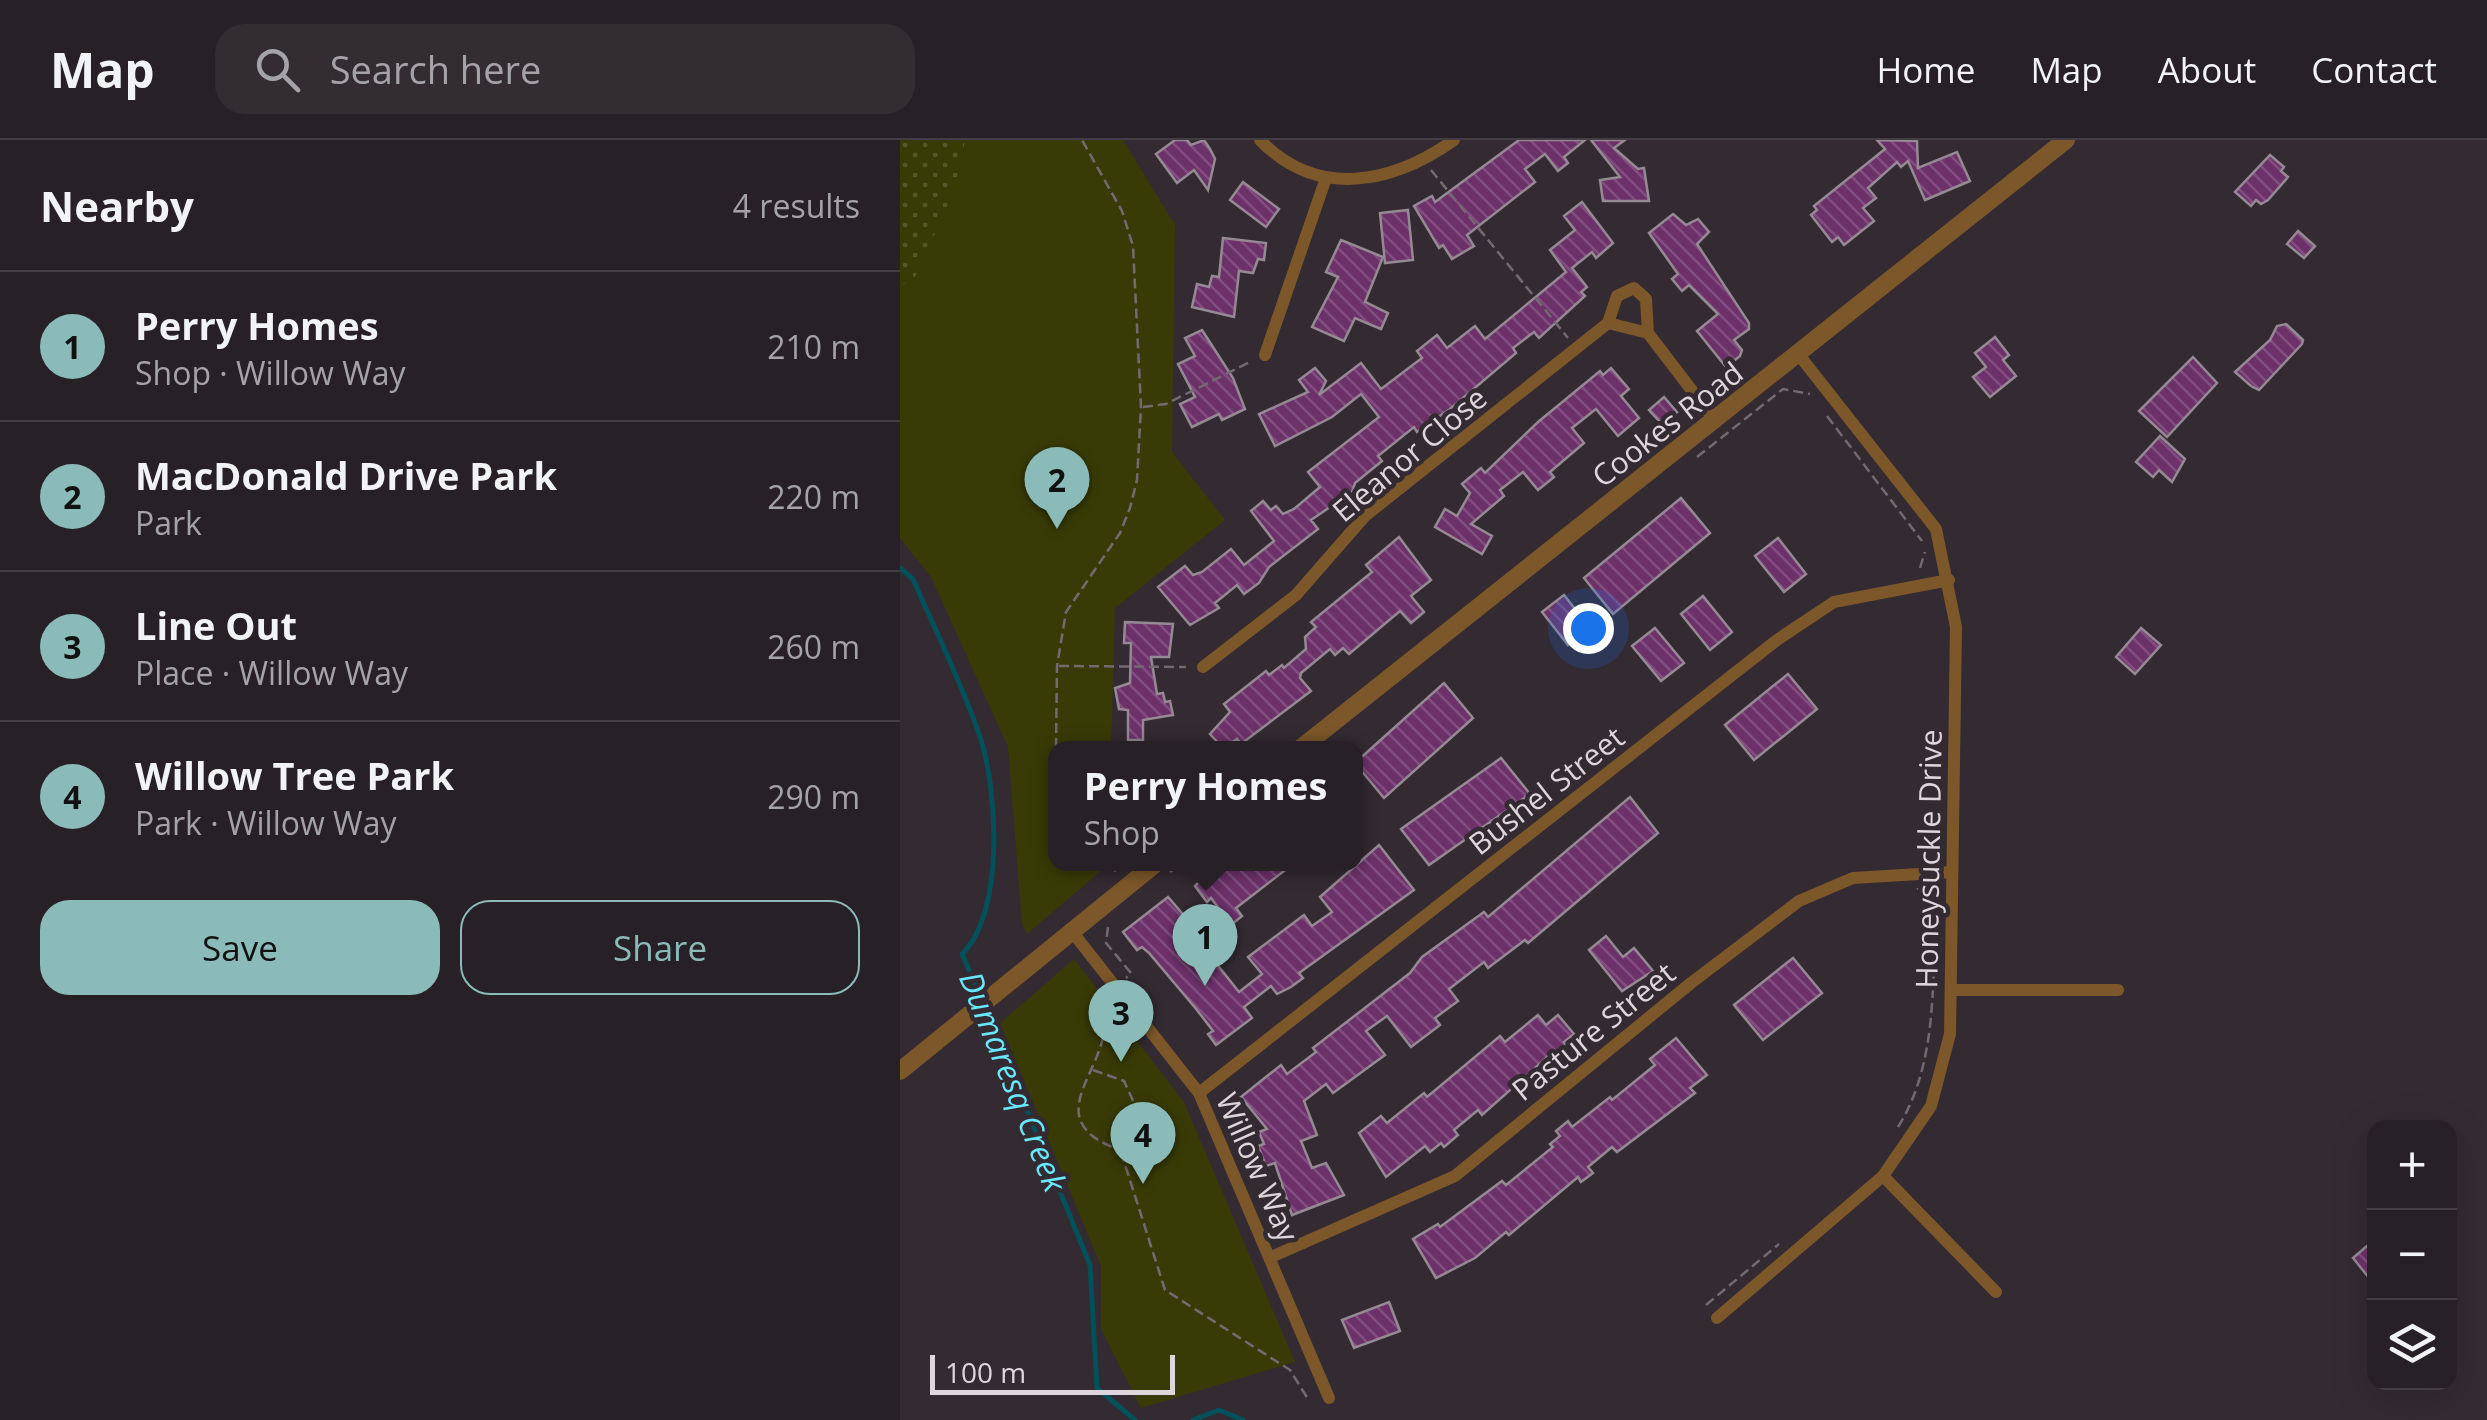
<!DOCTYPE html>
<html lang="en">
<head>
<meta charset="utf-8">
<style>
	body { margin:0; font-family:"Open Sans",sans-serif; background:#332d32; color:#f1f3f6 }
	.controls { position:absolute; right:30px; bottom:30px; display:grid; overflow:hidden; border-radius:20px; box-shadow:0 10px 40px #0002 }
	.controls button { width:90px; height:90px; display:grid; place-items:center; padding:0; border:0; border-bottom:2px solid #433e43; background:#272026; color:#f1f3f6; font:50px sans-serif }
	.scale { position:absolute; left:30px; bottom:25px; width:245px; box-sizing:border-box; padding-left:10px; border:5px solid #ddd6dc; border-top:0; font-size:28px; line-height:35px; white-space:nowrap; color:#ddd6dc; -webkit-text-stroke:8px #342a32; paint-order:stroke }
	.you { position:absolute; left:688px; top:488px; width:35px; height:35px; margin:-25px; border:8px solid #fff; border-radius:50%; background:#1a73e8; box-shadow:0 0 0 15px #1a73e833 }
	.badge { display:grid; place-items:center; width:65px; height:65px; border-radius:50%; background:#8bbbb9; color:#111; font-size:32px; font-weight:700 }
	.pin { position:absolute; translate:-50% -82px; filter:drop-shadow(0 2px 5px #0008) }
	.pin::after { content:''; position:absolute; top:52px; width:35px; height:30px; background:inherit; clip-path:polygon(0 0,100% 0,50% 100%) }
	.popup { position:absolute; left:148px; top:601px; width:315px; height:130px; box-sizing:border-box; display:grid; place-content:center; border-radius:20px; background:#272026; filter:drop-shadow(0 2px 8px #0005); font-size:32px; white-space:nowrap; color:#a4a3a7 }
	.popup b { font-size:38px; color:#f1f3f6 }
	.popup::after { content:''; position:absolute; left:50%; top:100%; margin-left:-20px; border:20px solid transparent; border-top-color:#272026 }
	.list { margin:0; padding:0; list-style:none }
	h2 { display:flex; justify-content:space-between; align-items:center; height:130px; margin:0; padding:0 40px; font-size:42px }
	h2 small { font-size:32px; font-weight:400; color:#a4a3a7 }
	.list li { display:grid; grid-template-columns:65px 1fr auto; gap:30px; align-items:center; box-sizing:border-box; height:150px; padding:0 40px; border-top:2px solid #433e43 }
	.list b { display:block; font-size:38px; white-space:nowrap }
	.list p { margin:0; font-size:32px; white-space:nowrap; color:#a4a3a7 }
	.list em { font-size:32px; font-style:normal; color:#a4a3a7 }
	.actions { display:flex; gap:20px; padding:30px 40px }
	.actions a { flex:1; padding:22px 0; border:2px solid #8bbbb9; border-radius:30px; text-align:center; font-size:35px; color:#8bbbb9 }
	.actions .main { background:#8bbbb9; color:#111 }
	.icon { flex:none; width:55px; height:55px; fill:none; stroke:currentColor; stroke-width:2; stroke-linecap:round; stroke-linejoin:round }
	.map { position:relative; flex:none; width:1587px; height:1280px; overflow:hidden }
	header { display:flex; align-items:center; gap:60px; box-sizing:border-box; height:140px; padding:0 50px; background:#272026; border-bottom:2px solid #433e43 }
	header strong { font-size:48px }
	nav { display:flex; gap:55px; margin-inline-start:auto; font-size:35px }
	.search { width:700px; height:90px; background:#332d32; display:flex; align-items:center; gap:25px; box-sizing:border-box; padding:0 35px; border-radius:30px; color:#a4a3a7; font-size:38px }
	main { display:flex }
	aside { flex:1; background:#272026 }
	.map>svg:first-child { display:block }
	.green { fill:#393b06 }
	.garden { fill:url(#garden-dots) }
	.lines { fill:none; stroke-linecap:round; stroke-linejoin:round }
	.stream { stroke:#00515a; stroke-width:5 }
	.building { fill:url(#building-back-hatch); stroke:#958994; stroke-width:2.5 }
	.path { stroke:#736a71; stroke-width:2.5; stroke-dasharray:10 5; stroke-linecap:butt }
	.minor { stroke:#7c5729; stroke-width:12 }
	.tertiary { stroke:#7c5729; stroke-width:18 }
	.labels { text-anchor:middle; dominant-baseline:central; stroke-width:9; stroke-linejoin:round; paint-order:stroke }
	.street-label { font-size:30px; fill:#ddd6dc; stroke:#342a32 }
	.water-label { font-size:32px; font-style:italic; fill:#67e8fb; stroke:#342a32 }
</style>
</head>
<body>
<header>
<strong>Map</strong>
<div class="search"><svg class="icon" aria-label="search" viewBox="0 0 24 24"><circle cx="10" cy="10" r="6"/><path d="M15 15l6 6"/></svg>Search here</div>
<nav><a>Home</a><a>Map</a><a>About</a><a>Contact</a></nav>
</header>
<main>
<aside>
<h2>Nearby<small>4 results</small></h2>
<ul class="list">
<li><span class="badge">1</span><div><b>Perry Homes</b><p>Shop · Willow Way</p></div><em>210 m</em></li>
<li><span class="badge">2</span><div><b>MacDonald Drive Park</b><p>Park</p></div><em>220 m</em></li>
<li><span class="badge">3</span><div><b>Line Out</b><p>Place · Willow Way</p></div><em>260 m</em></li>
<li><span class="badge">4</span><div><b>Willow Tree Park</b><p>Park · Willow Way</p></div><em>290 m</em></li>
</ul>
<div class="actions"><a class="main">Save</a><a>Share</a></div>
</aside>
<div class="map">
<svg width="1587" height="1280" viewBox="0 0 1587 1280">
	<defs>
		<pattern id="garden-dots" width="8" height="8" patternUnits="userSpaceOnUse" patternTransform="scale(2.5)"><rect width="8" height="8" fill="#393b06"/><path d="M2 2h.1M6 6h.1" fill="none" stroke="#55572a" stroke-width="1.8" stroke-linecap="round"/></pattern>
		<pattern id="building-back-hatch" width="6" height="6" patternUnits="userSpaceOnUse" patternTransform="scale(2.5)"><rect width="6" height="6" fill="#6d316a"/><path d="M-1 5l2 2M0 0l6 6M5-1l2 2" fill="none" stroke="#814e7f"/></pattern>
	</defs>
	<rect width="100%" height="100%" fill="#342a32"/>
	<g class="green">
		<polygon points="0,0 223,0 275,85 272,312 325,380 215,468 211,608 155,608 155,724 209,724 127,794 122,784 108,607 31,437 0,398"/>
		<polygon points="174,819 284,962 395,1222 241,1268 201,1189 201,1126 100,883"/>
	</g>
	<polygon class="garden" points="0,0 65,0 56,47 13,141 0,145"/>
	<g class="lines">
		<g class="stream">
			<path d="M0,428l13,11c22,51 48,102 66,155 19,53 26,179 -17,220l19,44"/>
			<polyline points="85,868 190,1125 197,1248 235,1280"/>
			<polyline points="293,1280 319,1270 343,1280"/>
		</g>
	</g>
	<g class="building">
		<polygon points="275,0 287,0 291,5 304,0 310,9 315,19 308,50 294,30 277,43 256,14"/>
		<polygon points="619,0 685,0 664,17 668,23 658,31 645,14 625,29 635,42 567,95 574,106 552,119 543,105 539,108 514,66 532,56 535,62"/>
		<polygon points="691,0 725,0 714,8 738,29 744,28 749,61 703,61 700,40 720,37"/>
		<polygon points="977,0 1017,1 1018,28 1057,12 1070,41 1025,60 1008,21 1001,27 997,22 968,48 976,58 963,68 974,81 944,105 938,97 932,102 911,75 917,70 914,66 985,9"/>
		<polygon points="1370,15 1384,27 1381,31 1388,37 1368,60 1361,64 1356,60 1351,66 1335,52"/>
		<polygon points="343,42 379,69 366,87 330,60"/>
		<polygon points="682,62 713,103 696,118 692,112 672,128 687,147 681,152 685,156 639,198 634,192 613,208 616,213 550,269 517,292 514,287 478,316 482,321 455,343 452,352 411,380 418,389 369,427 359,443 344,454 337,445 315,463 319,468 290,485 258,447 285,426 293,435 302,432 331,409 344,425 374,401 351,371 363,361 371,370 376,366 383,374 394,369 420,347 408,332 479,277 461,254 432,277 375,306 359,274 408,252 399,240 415,228 426,241 419,255 461,223 481,249 522,218 517,211 537,195 547,208 575,186 585,199 666,132 650,110 675,90 664,76"/>
		<polygon points="508,70 513,120 485,123 480,73"/>
		<polygon points="773,74 786,85 798,79 809,92 797,104 849,183 849,189 834,200 842,210 840,216 826,227 797,191 818,174 789,145 782,151 772,139 778,134 749,93"/>
		<polygon points="1398,91 1415,106 1404,118 1387,104"/>
		<polygon points="323,98 366,103 364,120 358,119 353,133 339,131 334,177 292,167 297,144 309,147 312,136 319,137"/>
		<polygon points="441,100 483,117 465,162 488,173 481,189 455,178 444,201 412,187 438,137 426,132"/>
		<polygon points="1386,184 1403,200 1402,204 1359,250 1351,246 1335,232 1370,200 1377,186"/>
		<polygon points="302,190 333,238 345,269 322,280 319,274 292,287 280,264 295,257 278,224 295,216 285,198"/>
		<polygon points="1095,197 1109,215 1103,220 1116,236 1090,257 1073,237 1086,227 1075,213"/>
		<polygon points="1293,217 1317,243 1267,297 1239,271"/>
		<polygon points="711,228 729,249 721,256 739,278 718,296 696,269 672,288 684,303 650,332 654,337 638,350 623,332 600,350 604,356 571,384 592,396 582,414 535,387 545,369 557,376 570,353 562,344 581,328 585,333 638,282 700,231 703,235"/>
		<polygon points="764,257 777,272 762,284 749,270"/>
		<polygon points="1260,296 1285,319 1272,342 1259,330 1253,337 1236,322"/>
		<polygon points="781,358 810,393 713,474 684,438"/>
		<polygon points="499,397 531,440 511,456 524,472 511,483 500,471 449,514 443,508 435,515 430,509 401,533 400,538 411,551 341,604 337,599 323,608 310,594 330,572 324,564 366,531 369,535 382,525 384,528 406,509 405,497 416,487 411,482 472,432 466,425"/>
		<polygon points="878,398 906,434 884,452 855,416"/>
		<polygon points="664,455 690,488 668,505 642,472"/>
		<polygon points="803,456 832,492 810,510 781,474"/>
		<polygon points="225,482 273,484 269,517 251,517 257,554 263,553 265,562 270,561 273,575 243,580 243,600 228,600 228,570 219,569 215,548 230,543 231,503 224,503"/>
		<polygon points="755,488 784,523 761,541 732,506"/>
		<polygon points="1241,488 1261,505 1235,534 1216,517"/>
		<polygon points="888,534 917,569 854,620 825,585"/>
		<polygon points="544,543 573,578 484,658 455,623"/>
		<polygon points="601,618 630,654 529,725 501,689"/>
		<polygon points="730,657 758,693 628,803 625,800 588,828 584,822 549,849 558,861 535,878 540,885 511,907 487,876 466,891 485,915 433,953 426,944 404,961 417,995 401,1001 412,1028 426,1023 444,1055 392,1075 375,1023 366,1026 358,1006 364,1004 359,992 367,989 341,957 381,925 387,934 416,912 413,908 510,833 522,817 584,772 588,777"/>
		<polygon points="479,705 514,750 399,833 403,838 391,847 377,854 371,846 344,867 352,878 316,905 308,894 313,891 297,870 249,813 242,807 237,810 223,792 268,757 313,809 308,813 339,852 362,834 348,817 404,775 412,786 432,772 420,757"/>
		<polygon points="316,724 393,724 336,768 342,776 331,785 311,758 307,762 295,746"/>
		<polygon points="706,796 723,817 734,808 753,831 722,851 689,810"/>
		<polygon points="893,818 922,853 863,900 834,865"/>
		<polygon points="638,875 646,885 658,875 674,894 664,902 667,906 657,914 654,911 582,975 578,970 554,990 558,995 544,1007 541,1003 530,1012 525,1006 486,1037 459,993 481,976 487,983 524,953 527,957 600,896 605,902"/>
		<polygon points="776,898 807,935 790,948 795,953 717,1012 712,1007 688,1027 693,1033 681,1042 678,1037 609,1095 606,1092 575,1118 536,1138 513,1099 538,1084 540,1087 602,1041 606,1045 653,1007 650,1004 660,996 656,991 668,981 672,987 710,957 712,960 755,925 750,919"/>
		<polygon points="1474,1100 1474,1144 1453,1118"/>
		<polygon points="489,1162 500,1191 454,1208 442,1180"/>
	</g>
	<g class="lines">
		<g class="path">
			<polyline points="531,30 668,198"/>
			<polyline points="243,267 266,264 350,222"/>
			<polyline points="927,276 1022,401"/>
			<polyline points="797,317 883,249 910,254"/>
			<polyline points="1020,428 1025,412"/>
			<polyline points="159,526 286,527"/>
			<polyline points="156,608 157,526 166,472 220,393 230,368 237,340 241,267 233,106 222,71 182,0"/>
			<polyline points="1020,720 1037,707"/>
			<polyline points="209,724 218,734"/>
			<polyline points="270,732 281,724"/>
			<polyline points="208,787 206,803 231,833 226,838"/>
			<path d="M193,930l31,11 11,24 1,29 -16,16c-96,-34 9,-92 -21,-149l6,-4"/>
			<path d="M998,987c41,-65 34,-151 38,-226l-18,-8v-5"/>
			<polyline points="221,1012 265,1150 390,1230 408,1259"/>
			<polyline points="806,1165 879,1104"/>
		</g>
		<g class="minor">
			<path d="M360,0c58,60 133,43 194,0"/>
			<polyline points="708,183 748,193"/>
			<polyline points="365,215 426,38"/>
			<polyline points="303,527 396,455 465,376 708,183 717,156 734,148 746,159 748,193 816,282"/>
			<polyline points="170,789 299,953 429,1258"/>
			<polyline points="1052,850 1218,850"/>
			<polyline points="299,953 877,500 934,462 1049,440"/>
			<polyline points="983,1036 1096,1152"/>
			<polyline points="371,1117 555,1036 791,843 899,761 953,738 1052,732"/>
			<polyline points="817,1178 983,1036 1031,966 1050,894 1056,487 1036,389 899,215"/>
		</g>
		<g class="tertiary">
			<polyline points="401,608 1166,0"/>
			<polyline points="0,931 255,724"/>
		</g>
	</g>
	<g class="labels">
		<g class="street-label">
			<text transform="translate(767 284) rotate(-38)">Cookes Road</text>
			<text transform="translate(509 314) rotate(-40)">Eleanor Close</text>
			<text transform="translate(646 650) rotate(-38)">Bushel Street</text>
			<text transform="translate(1028 719) rotate(-89)">Honeysuckle Drive</text>
			<text transform="translate(693 891) rotate(-39)">Pasture Street</text>
			<text transform="translate(358 1027) rotate(66)">Willow Way</text>
		</g>
		<g class="water-label">
			<text transform="translate(114 941) rotate(68)">Dumaresq Creek</text>
		</g>
	</g>
</svg>
<div class="controls">
<button>+</button>
<button>−</button>
<button><svg class="icon" aria-label="layers" viewBox="0 0 24 24"><path d="M12 4l9 5-9 5-9-5zM3 14l9 5 9-5"/></svg></button>
</div>
<div class="scale">100 m</div>
<div class="you"></div>
<div class="pin badge" style="left:305px;top:846px">1</div>
<div class="popup"><b>Perry Homes</b>Shop</div>
<div class="pin badge" style="left:157px;top:389px">2</div>
<div class="pin badge" style="left:221px;top:922px">3</div>
<div class="pin badge" style="left:243px;top:1044px">4</div>
</div>
</main>
</body>
</html>
